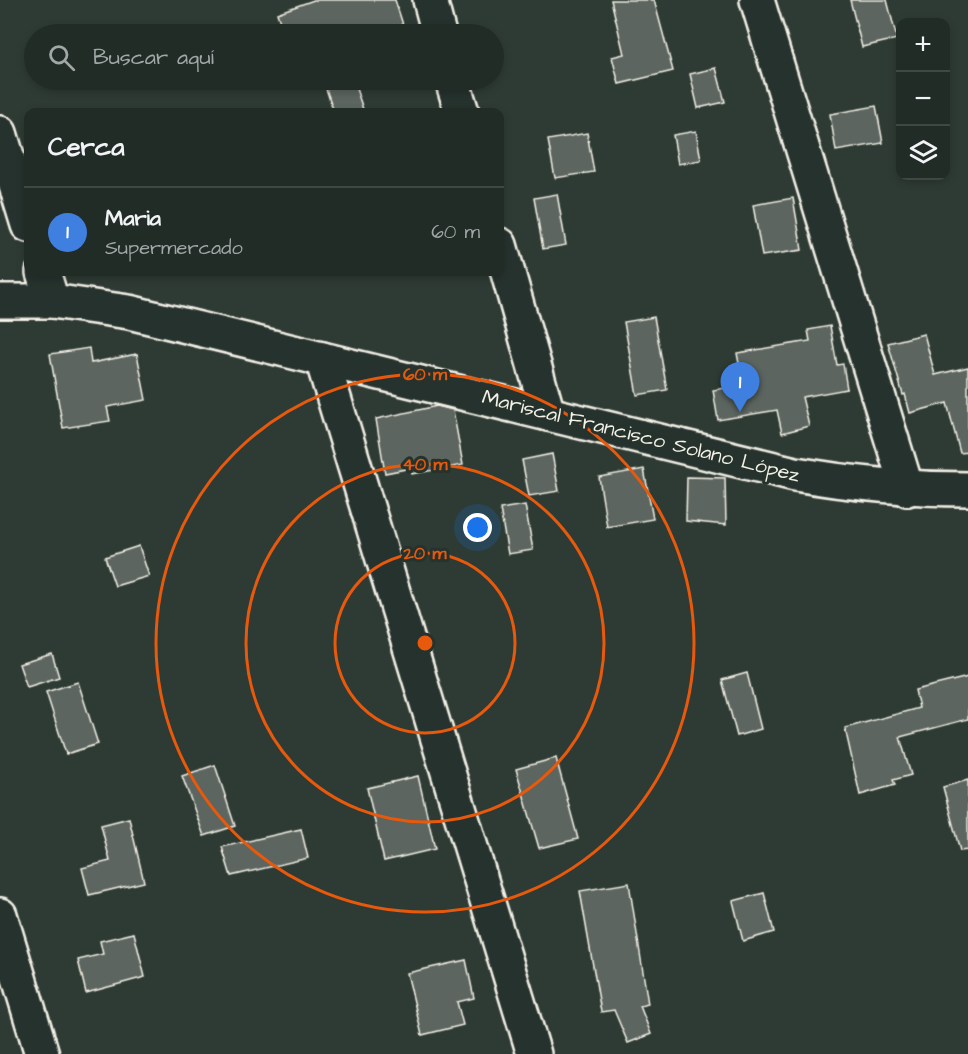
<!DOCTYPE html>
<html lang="es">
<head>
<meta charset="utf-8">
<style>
	body { margin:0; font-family:"Architects Daughter",sans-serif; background:#2e3833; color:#f1f3f6 }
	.controls { position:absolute; right:18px; top:18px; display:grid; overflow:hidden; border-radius:12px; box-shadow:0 3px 9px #0003 }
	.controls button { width:54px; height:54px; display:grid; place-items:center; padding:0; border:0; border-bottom:2px solid #3f4844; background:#222c27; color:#f1f3f6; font:30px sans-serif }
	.you { position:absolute; left:478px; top:528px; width:21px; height:21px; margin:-15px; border:4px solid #fff; border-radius:50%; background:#1a73e8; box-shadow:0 0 0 9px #1a73e833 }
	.badge { display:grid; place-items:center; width:39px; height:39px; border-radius:50%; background:#db2777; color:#fff; font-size:20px; font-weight:700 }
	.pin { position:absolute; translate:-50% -50px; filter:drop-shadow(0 2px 3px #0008) }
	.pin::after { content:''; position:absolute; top:32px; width:21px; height:18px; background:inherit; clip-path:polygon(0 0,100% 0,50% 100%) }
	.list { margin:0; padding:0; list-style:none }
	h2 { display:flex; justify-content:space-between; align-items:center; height:78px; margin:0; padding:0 24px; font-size:26px }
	h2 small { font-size:20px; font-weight:400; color:#a2a7a7 }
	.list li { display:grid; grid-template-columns:39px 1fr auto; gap:18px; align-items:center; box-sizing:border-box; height:90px; padding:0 24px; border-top:2px solid #3f4844 }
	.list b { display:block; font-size:22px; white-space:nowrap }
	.list p { margin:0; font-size:20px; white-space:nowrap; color:#a2a7a7 }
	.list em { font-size:20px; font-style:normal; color:#a2a7a7 }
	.icon { flex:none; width:33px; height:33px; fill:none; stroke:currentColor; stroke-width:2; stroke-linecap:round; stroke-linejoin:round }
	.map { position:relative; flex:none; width:968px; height:1054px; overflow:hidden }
	.search { position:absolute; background:#222c27; box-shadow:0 3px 9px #0003; left:24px; top:24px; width:480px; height:66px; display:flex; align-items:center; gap:15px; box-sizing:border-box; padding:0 21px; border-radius:33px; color:#a2a7a7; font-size:22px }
	.panel { position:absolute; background:#222c27; box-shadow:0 3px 9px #0003; left:24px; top:108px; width:480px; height:168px; border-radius:12px }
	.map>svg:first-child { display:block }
	.building { fill:#5c655e; stroke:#f4f1e8; stroke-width:1.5 }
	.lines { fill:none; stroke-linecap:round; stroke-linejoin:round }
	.minor-casing { stroke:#f4f1e8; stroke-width:38 }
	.major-casing { stroke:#f4f1e8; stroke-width:38 }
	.minor { stroke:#26332d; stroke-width:33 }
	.major { stroke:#26332d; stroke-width:33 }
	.ring { fill:none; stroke:#e8590c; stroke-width:3 }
	.labels { text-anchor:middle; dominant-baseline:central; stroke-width:6; stroke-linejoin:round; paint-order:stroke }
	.street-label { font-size:21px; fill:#f4f1e8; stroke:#26332d }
	.centre { fill:#e8590c; stroke:#26332d; stroke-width:3 }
	.ring-label { font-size:18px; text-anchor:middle; font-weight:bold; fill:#e8590c; stroke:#26332d; stroke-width:6; stroke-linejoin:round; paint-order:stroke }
</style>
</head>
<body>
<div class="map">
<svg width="968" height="1054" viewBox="0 0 968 1054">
	<rect width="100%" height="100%" fill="#2e3b34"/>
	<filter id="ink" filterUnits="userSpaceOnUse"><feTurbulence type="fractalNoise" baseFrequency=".0167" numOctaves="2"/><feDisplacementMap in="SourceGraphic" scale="12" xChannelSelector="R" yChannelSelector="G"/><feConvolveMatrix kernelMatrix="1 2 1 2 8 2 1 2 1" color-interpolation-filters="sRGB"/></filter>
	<g filter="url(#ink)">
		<g class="building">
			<polygon points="314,0 395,0 406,34 284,34 277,13"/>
			<polygon points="611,0 654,0 673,71 619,84 612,57 624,54"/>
			<polygon points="850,0 887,0 897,39 862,47"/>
			<polygon points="716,68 725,102 698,108 690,74"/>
			<polygon points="323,80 353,80 364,112 334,112"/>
			<polygon points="876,106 883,143 836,151 830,114"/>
			<polygon points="696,131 701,160 678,164 673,135"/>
			<polygon points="587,133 594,172 555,178 548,140"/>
			<polygon points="557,194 566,245 543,249 534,198"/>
			<polygon points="793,198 802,250 762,256 753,205"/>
			<polygon points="654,317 667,390 637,395 624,322"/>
			<polygon points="830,326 837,365 843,364 847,389 802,397 809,426 782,433 777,410 718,420 713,390 743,385 737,353 810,341 808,330"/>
			<polygon points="924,334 935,375 968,367 968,452 960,453 947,403 910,413 905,394 903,395 888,343"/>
			<polygon points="89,348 91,363 137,354 146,400 107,407 110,421 63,428 50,354"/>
			<polygon points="437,406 453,410 463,465 412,474 411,468 385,473 376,419"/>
			<polygon points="552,454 559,491 529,496 522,460"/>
			<polygon points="644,469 653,519 607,527 599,477"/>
			<polygon points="687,477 725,478 726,525 686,521"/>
			<polygon points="525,505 533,550 508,554 500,509"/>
			<polygon points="139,546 149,576 115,586 105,557"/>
			<polygon points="52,654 59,677 27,687 19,664"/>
			<polygon points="747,673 761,729 737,736 722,680"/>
			<polygon points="968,677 968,719 900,737 911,775 893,780 895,785 860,795 845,728 919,708 915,690"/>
			<polygon points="78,682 98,744 66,754 46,692"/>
			<polygon points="556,758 578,839 539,848 516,769"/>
			<polygon points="215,765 235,826 204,836 182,776"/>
			<polygon points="418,776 435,849 384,861 367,788"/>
			<polygon points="968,780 968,850 960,851 943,787"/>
			<polygon points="129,818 144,882 89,895 82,868 110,861 101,825"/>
			<polygon points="301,829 308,858 231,876 222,847"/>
			<polygon points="629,883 648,1004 640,1006 651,1034 628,1043 614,1010 601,1012 580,891"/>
			<polygon points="764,893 774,932 743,941 733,901"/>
			<polygon points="134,933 145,977 86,993 78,960 103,954 100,941"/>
			<polygon points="466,960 474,998 457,1002 463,1025 422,1035 407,973"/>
		</g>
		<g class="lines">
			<defs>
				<g id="minor">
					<polyline points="430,0 439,34"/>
					<polyline points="757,0 907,489"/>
					<polyline points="452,80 462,112"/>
					<polyline points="0,133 28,225"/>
					<polyline points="500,245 548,414"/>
					<polyline points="43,272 52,301"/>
					<polyline points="322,359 534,1054"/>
					<polyline points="0,915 42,1054"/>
				</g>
				<path id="major" d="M0,301h52l77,11 666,162c58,10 114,15 173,15"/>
			</defs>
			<use href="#minor" class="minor-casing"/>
			<use href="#major" class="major-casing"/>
			<use href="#minor" class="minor"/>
			<use href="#major" class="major"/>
		</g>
	</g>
	<g class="ring">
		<circle cx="425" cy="643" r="90"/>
		<circle cx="425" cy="643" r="179"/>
		<circle cx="425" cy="643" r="269"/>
	</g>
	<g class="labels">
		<g class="street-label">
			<text transform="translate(641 436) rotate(14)">Mariscal Francisco Solano López</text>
		</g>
	</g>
	<circle cx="425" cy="643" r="9" class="centre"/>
	<g class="ring-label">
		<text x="425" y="380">60 m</text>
		<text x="425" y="470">40 m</text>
		<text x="425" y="559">20 m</text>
	</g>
</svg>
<div class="controls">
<button>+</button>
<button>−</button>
<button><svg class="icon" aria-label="layers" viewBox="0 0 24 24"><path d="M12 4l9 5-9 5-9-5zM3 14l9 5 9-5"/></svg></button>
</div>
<div class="you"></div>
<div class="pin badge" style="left:740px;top:412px;background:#3f7fe0">1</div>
<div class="search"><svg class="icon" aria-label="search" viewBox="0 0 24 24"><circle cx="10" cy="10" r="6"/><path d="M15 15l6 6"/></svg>Buscar aquí</div>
<section class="panel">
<h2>Cerca<small></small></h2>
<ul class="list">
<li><span class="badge" style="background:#3f7fe0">1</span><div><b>Maria</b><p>Supermercado</p></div><em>60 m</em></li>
</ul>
</section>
</div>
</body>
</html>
